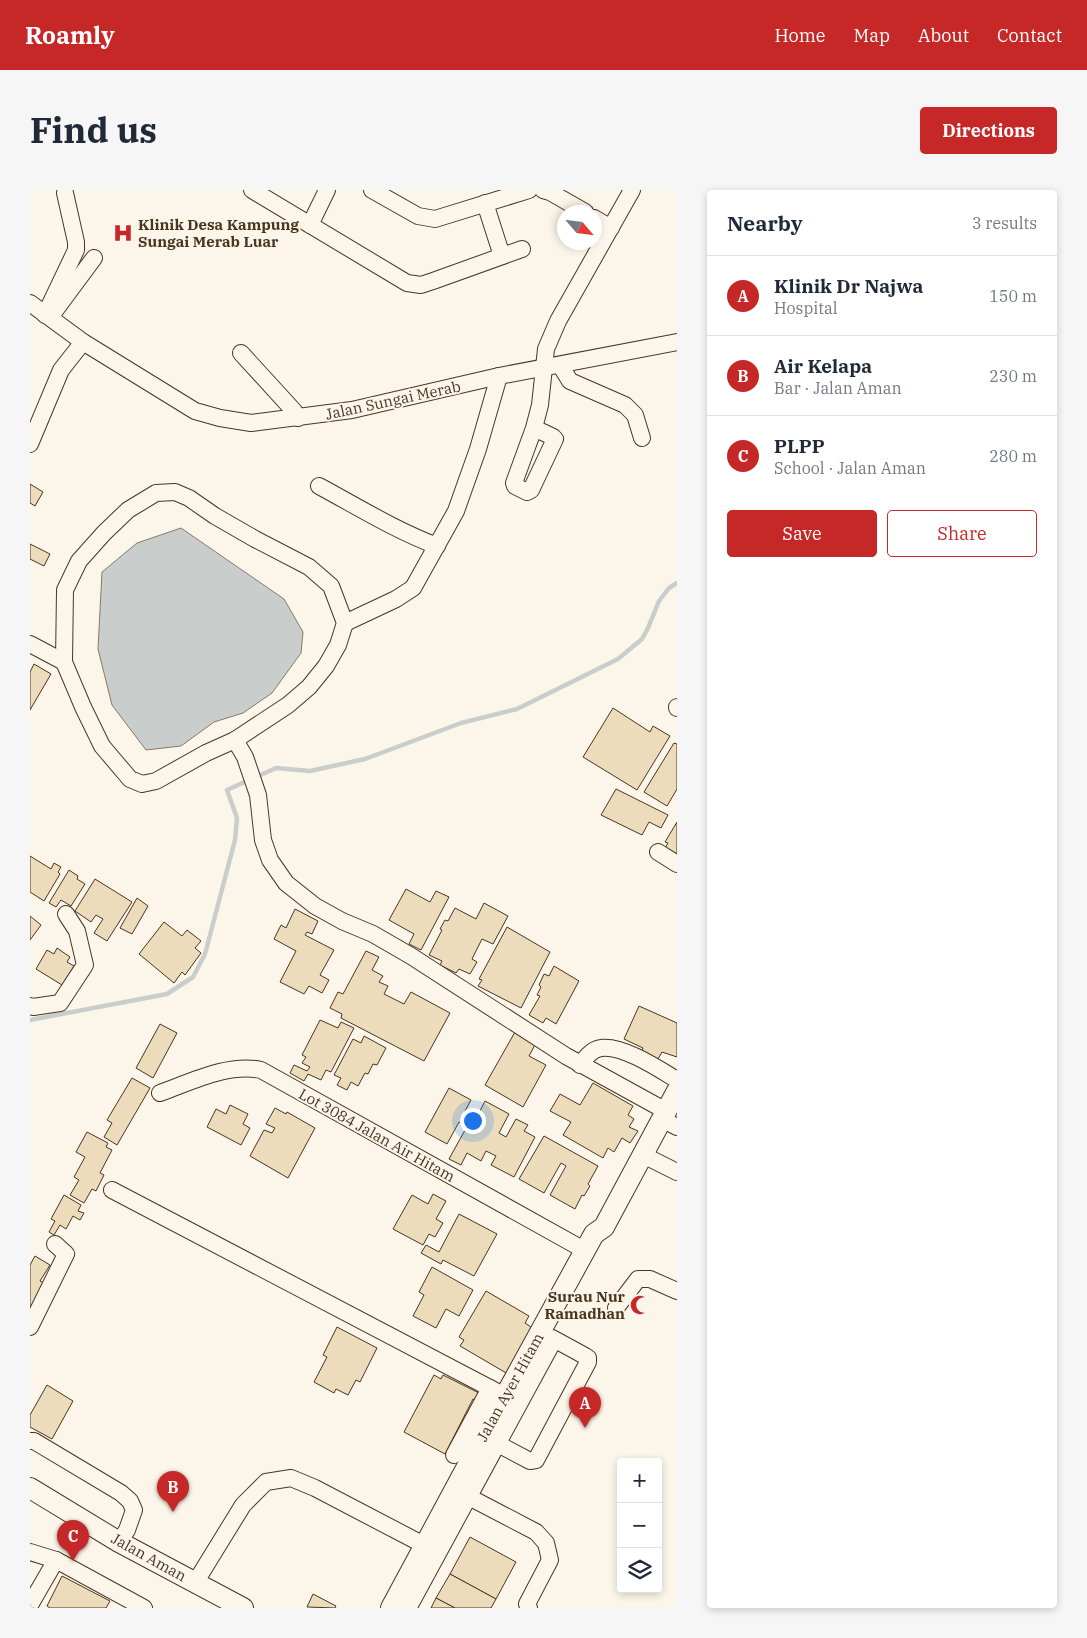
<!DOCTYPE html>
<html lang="en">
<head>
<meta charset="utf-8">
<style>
	body { margin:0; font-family:"IBM Plex Serif",serif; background:#f6f6f7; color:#1f2937 }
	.controls { position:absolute; right:15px; bottom:15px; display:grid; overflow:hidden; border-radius:5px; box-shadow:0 2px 8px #0003 }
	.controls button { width:45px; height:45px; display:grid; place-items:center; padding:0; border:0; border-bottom:1px solid #e0e1e3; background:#fff; color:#1f2937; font:25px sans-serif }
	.compass { position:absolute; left:527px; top:15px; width:45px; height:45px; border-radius:50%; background:#fff; box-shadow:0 2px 8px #0003; rotate:118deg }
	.you { position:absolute; left:442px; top:930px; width:18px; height:18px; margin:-12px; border:4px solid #fff; border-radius:50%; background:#1a73e8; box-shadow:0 0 0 8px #1a73e833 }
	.badge { display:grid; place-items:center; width:32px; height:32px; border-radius:50%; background:#c62828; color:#fff; font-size:16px; font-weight:700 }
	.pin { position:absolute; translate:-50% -41px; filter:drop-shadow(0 1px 2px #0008) }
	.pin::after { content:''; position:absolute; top:26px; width:18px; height:15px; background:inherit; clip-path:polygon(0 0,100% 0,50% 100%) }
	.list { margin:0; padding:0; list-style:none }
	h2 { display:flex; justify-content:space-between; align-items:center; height:65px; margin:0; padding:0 20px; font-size:21px }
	h2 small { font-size:16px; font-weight:400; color:#747a83 }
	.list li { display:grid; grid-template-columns:32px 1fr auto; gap:15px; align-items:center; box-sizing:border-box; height:80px; padding:0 20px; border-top:1px solid #e0e1e3 }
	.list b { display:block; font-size:19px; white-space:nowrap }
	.list p { margin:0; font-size:16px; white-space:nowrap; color:#747a83 }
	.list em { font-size:16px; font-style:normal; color:#747a83 }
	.actions { display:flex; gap:10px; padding:15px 20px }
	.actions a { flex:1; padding:11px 0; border:1px solid #c62828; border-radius:5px; text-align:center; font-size:18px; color:#c62828 }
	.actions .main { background:#c62828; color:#fff }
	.icon { flex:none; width:28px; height:28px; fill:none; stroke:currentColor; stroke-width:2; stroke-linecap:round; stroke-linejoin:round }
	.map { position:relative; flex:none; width:647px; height:1418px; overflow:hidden; border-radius:5px }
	header { display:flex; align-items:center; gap:30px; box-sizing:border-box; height:70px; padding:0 25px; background:#c62828; color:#fff }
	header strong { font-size:24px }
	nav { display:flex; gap:28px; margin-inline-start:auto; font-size:18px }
	.intro { display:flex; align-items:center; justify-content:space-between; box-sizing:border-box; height:120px; padding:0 30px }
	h1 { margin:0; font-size:35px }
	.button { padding:12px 22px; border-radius:5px; background:#c62828; color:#fff; font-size:18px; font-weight:700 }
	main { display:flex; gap:30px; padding:0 30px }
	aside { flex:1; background:#fff; border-radius:5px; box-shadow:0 2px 8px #0003 }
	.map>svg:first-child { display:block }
	.water { fill:#c9cecd; stroke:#887966 }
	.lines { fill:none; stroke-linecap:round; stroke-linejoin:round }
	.stream { stroke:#c9cecd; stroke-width:4.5 }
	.building { fill:#ecdcbc; stroke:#4a3520 }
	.minor-casing { stroke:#4a3520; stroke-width:18 }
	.major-casing { stroke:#4a3520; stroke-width:22 }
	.minor { stroke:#fbf6e9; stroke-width:16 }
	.major { stroke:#fbf6e9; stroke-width:20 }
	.labels { text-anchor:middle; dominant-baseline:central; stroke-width:4; stroke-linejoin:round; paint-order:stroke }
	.poi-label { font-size:15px; font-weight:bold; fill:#4a3520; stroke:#fbf6e9; text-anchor:start }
	.street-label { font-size:15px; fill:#4a3520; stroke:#fbf6e9 }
</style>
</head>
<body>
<header>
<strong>Roamly</strong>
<nav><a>Home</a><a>Map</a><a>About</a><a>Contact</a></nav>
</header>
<div class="intro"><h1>Find us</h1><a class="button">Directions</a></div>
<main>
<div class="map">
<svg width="647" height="1418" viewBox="0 0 647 1418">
	<rect width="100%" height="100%" fill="#fbf6e9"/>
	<polygon class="water" points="151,338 254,409 273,442 271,463 242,503 213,523 184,532 151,556 116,560 82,515 68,459 72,382 107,353"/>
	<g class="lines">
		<g class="stream">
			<polyline points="226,587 246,578 280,581 335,569 431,533 487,519 588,469 612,449 618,438 629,411 639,398 647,393"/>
			<polyline points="0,830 137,804 163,787 175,764 205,650 207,628 197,600 219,590"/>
		</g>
	</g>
	<g class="building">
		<polygon points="0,294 13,302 5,316 0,313"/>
		<polygon points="0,354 20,364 14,376 0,369"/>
		<polygon points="4,474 21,484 0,520 0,482"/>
		<polygon points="583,518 620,542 623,536 640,546 607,600 553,567"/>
		<polygon points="644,553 647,554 647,599 637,616 614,602"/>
		<polygon points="586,599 638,625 631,638 619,632 612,645 571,625"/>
		<polygon points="647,632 647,665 635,658 638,653 635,652"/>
		<polygon points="0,666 21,679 24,673 31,677 28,682 30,684 14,711 0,702"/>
		<polygon points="39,680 48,686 47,689 55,694 41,716 31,710 26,717 19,713"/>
		<polygon points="65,689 102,712 77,751 64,743 73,729 66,725 61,732 45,721"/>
		<polygon points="376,699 400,712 406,701 419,707 391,760 379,754 384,744 359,730"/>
		<polygon points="107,708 118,716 102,744 90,738"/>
		<polygon points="454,713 478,726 463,754 452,749 442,769 447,772 440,784 429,779 426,783 410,775 412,771 399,765 412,740 410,739 415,730 418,731 425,718 446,729"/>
		<polygon points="265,719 288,731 282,744 277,742 275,745 304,760 290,785 299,790 292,803 279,796 274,804 250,792 266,761 244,749 251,735 256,738"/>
		<polygon points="0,726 11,735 0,750"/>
		<polygon points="134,732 152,746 157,740 171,751 165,758 171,763 155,785 152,782 144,793 109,764"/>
		<polygon points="477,737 520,762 491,818 448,796 452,790 449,789"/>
		<polygon points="27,758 40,767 37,772 44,776 32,795 6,779 17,760 24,764"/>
		<polygon points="336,761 349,767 342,780 353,786 349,792 358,796 354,804 374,814 381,802 420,823 394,871 311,828 312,824 300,818 308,802 313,804"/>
		<polygon points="524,776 549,791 526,834 516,828 513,833 499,825 510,806 507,805 511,797 509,795 514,784 519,786"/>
		<polygon points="609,816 647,833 647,867 632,862 628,869 611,863 613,858 594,849"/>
		<polygon points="290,830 308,838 311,832 324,838 301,882 296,880 291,890 278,884 274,891 260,883 264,875 277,881 280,877 272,873 276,867 272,865"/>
		<polygon points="130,834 147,843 123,888 106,878"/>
		<polygon points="485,842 506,853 499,866 516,875 493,917 455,895"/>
		<polygon points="334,846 356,858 347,875 343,874 338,884 335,883 328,896 321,892 317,900 307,895 311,888 304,885 323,849 331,853"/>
		<polygon points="102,888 120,898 87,955 74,947 82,933 77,930"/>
		<polygon points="563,893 603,916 598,925 604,929 599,937 608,941 600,953 592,948 584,962 578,958 573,968 533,945 541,932 520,921 530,904 550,915"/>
		<polygon points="419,898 441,910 434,923 438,925 433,934 429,932 417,954 395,942"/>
		<polygon points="455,911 479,924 469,943 476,947 486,929 498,935 494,941 505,947 484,987 461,975 466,966 456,961 451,971 437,963 431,975 419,969 440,931 444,933"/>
		<polygon points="200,915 218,924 213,934 220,938 211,955 177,937 186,919 196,924"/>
		<polygon points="245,918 256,924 257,922 285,938 258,988 220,966 234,940 242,943 245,938 236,934"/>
		<polygon points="57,942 78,953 76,957 82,960 70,983 74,985 66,1001 62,999 54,1013 40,1005 49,990 44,987 55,967 46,962"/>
		<polygon points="514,946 568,976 558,994 560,996 554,1006 552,1005 545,1019 520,1005 536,976 531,973 514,1003 489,989"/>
		<polygon points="403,1004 416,1011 406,1029 413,1033 405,1047 399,1044 393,1055 363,1039 382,1005 398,1014"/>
		<polygon points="34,1005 51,1015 48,1021 54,1023 50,1030 43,1026 36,1039 30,1035 24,1045 19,1042 25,1031 21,1029"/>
		<polygon points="429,1024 467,1044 444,1086 413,1070 411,1074 391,1063 396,1055 409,1062"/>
		<polygon points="5,1066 20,1075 10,1091 14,1093 0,1130 0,1075"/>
		<polygon points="402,1077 443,1100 429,1126 416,1119 406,1138 383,1126 394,1105 389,1102"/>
		<polygon points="456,1101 499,1126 495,1133 504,1139 478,1184 430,1156 434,1150 429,1147"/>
		<polygon points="307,1137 347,1158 330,1192 326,1190 318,1205 306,1199 304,1203 284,1192 297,1167 293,1165"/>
		<polygon points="404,1185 411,1189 413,1185 451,1204 447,1211 443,1209 415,1264 374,1242"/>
		<polygon points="17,1195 43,1211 22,1249 0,1237 0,1225"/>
		<polygon points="440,1347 486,1372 466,1409 420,1384"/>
		<polygon points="420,1384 466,1409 461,1418 425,1418 406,1408"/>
		<polygon points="32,1386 80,1411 76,1418 20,1418 17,1416"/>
		<polygon points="283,1404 306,1416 305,1418 277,1417"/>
		<polygon points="406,1408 425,1418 401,1418"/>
	</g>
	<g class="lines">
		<defs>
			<g id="minor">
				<polyline points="222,0 377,93 391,95 403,91 492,59"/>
				<polyline points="342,0 388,26 405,29 499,0"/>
				<polyline points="513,0 520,2 555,22"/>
				<polyline points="455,13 472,66"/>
				<polyline points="564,28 581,38"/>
				<polyline points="280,35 297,0"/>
				<polyline points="0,113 53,152 165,221 190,228 221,233 322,220 469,186 647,152"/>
				<polyline points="24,122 64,68"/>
				<polyline points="15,125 46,60 46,52 35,3"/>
				<polyline points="211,163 264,221 268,228"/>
				<polyline points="530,175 540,191 595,215 605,225 612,248"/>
				<polyline points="504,238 523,247 525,249 501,300 497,302 485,296 484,293 504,238 510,215 516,159 528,131 602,0"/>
				<polyline points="0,254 31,180 53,152"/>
				<path d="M289,296c39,21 76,44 118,60"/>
				<polygon points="145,302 159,308 185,326 225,349 279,377 301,396 315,433 308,455 296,476 279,497 258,515 205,550 176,563 126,591 112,594 100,589 72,556 53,517 34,472 35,400 49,371 74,343 98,320 126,303"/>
				<polyline points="315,433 366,409 383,398 426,321 448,259 469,186"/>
				<polyline points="0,454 34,472"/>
				<polyline points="647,517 647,518"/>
				<polyline points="205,550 215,567 228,605 233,650 240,670 256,693 285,716 312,731 343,744 381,766 536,866 636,921"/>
				<polyline points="628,662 647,674"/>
				<polyline points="0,816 3,817 30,813 55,775 47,741 36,724"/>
				<path d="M550,875c5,-7 12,-16 21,-17 22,-3 58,21 76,32"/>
				<path d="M130,903c31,-11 68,-30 101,-23l325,181"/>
				<polyline points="632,929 647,937"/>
				<polyline points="613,965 647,982"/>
				<polyline points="82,1000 475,1206"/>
				<polyline points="586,1118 608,1089 620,1089 647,1101"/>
				<polyline points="0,1137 36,1064 25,1054"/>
				<polyline points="0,1251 4,1251 91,1303 100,1311 104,1320 97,1340 89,1352"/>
				<polyline points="466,1253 500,1271 506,1270 558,1172 558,1168 555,1166 522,1148"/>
				<polyline points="424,1265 460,1198"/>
				<polyline points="437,1306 506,1342 516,1353 520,1370 497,1414 499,1418"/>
				<polyline points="0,1362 26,1370 114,1418"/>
				<polyline points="165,1393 213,1315 236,1292 261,1288 285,1298 394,1355"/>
				<polyline points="0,1415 26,1370"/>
			</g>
			<g id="major">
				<polyline points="0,1298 89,1352 213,1418"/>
				<polyline points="361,1418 475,1206 564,1044 574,1037 647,901"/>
				<polyline points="376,1418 520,1153"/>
			</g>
		</defs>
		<use href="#minor" class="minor-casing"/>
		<use href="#major" class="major-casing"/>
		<use href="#minor" class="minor"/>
		<use href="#major" class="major"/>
	</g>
	<defs>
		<symbol id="hospital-bare" viewBox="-9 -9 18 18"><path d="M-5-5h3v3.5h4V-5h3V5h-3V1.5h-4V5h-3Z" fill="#c62828" stroke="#fbf6e9" stroke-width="2.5" paint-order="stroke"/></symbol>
		<symbol id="mosque-bare" viewBox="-9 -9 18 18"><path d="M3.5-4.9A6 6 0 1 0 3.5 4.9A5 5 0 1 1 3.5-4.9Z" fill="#c62828" stroke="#fbf6e9" stroke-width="2.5" paint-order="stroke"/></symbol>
	</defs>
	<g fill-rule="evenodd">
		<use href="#hospital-bare" x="79" y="29" width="28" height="28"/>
		<use href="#mosque-bare" x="596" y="1101" width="28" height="28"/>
	</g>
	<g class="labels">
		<g class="poi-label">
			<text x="108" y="34">Klinik Desa Kampung<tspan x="108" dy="17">Sungai Merab Luar</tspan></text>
			<text x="595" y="1106" text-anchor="end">Surau Nur<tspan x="595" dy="17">Ramadhan</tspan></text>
		</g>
		<g class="street-label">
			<text transform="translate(363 210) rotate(-12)">Jalan Sungai Merab</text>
			<text transform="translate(347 945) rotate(29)">Lot 3084 Jalan Air Hitam</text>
			<text transform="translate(480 1197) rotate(-61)">Jalan Ayer Hitam</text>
			<text transform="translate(119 1367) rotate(29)">Jalan Aman</text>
		</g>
	</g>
</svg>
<div class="controls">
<button>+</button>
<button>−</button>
<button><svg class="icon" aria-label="layers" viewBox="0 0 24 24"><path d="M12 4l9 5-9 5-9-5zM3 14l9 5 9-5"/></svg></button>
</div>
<svg class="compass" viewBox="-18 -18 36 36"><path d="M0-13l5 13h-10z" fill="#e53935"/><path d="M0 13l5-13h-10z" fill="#747a83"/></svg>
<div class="you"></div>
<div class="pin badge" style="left:555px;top:1238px">A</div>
<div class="pin badge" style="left:143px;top:1322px">B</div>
<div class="pin badge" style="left:43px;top:1371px">C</div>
</div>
<aside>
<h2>Nearby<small>3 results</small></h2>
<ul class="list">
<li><span class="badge">A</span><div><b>Klinik Dr Najwa</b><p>Hospital</p></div><em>150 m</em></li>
<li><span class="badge">B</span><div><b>Air Kelapa</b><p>Bar · Jalan Aman</p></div><em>230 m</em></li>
<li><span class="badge">C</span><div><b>PLPP</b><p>School · Jalan Aman</p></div><em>280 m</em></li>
</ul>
<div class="actions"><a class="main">Save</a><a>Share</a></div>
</aside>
</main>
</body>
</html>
